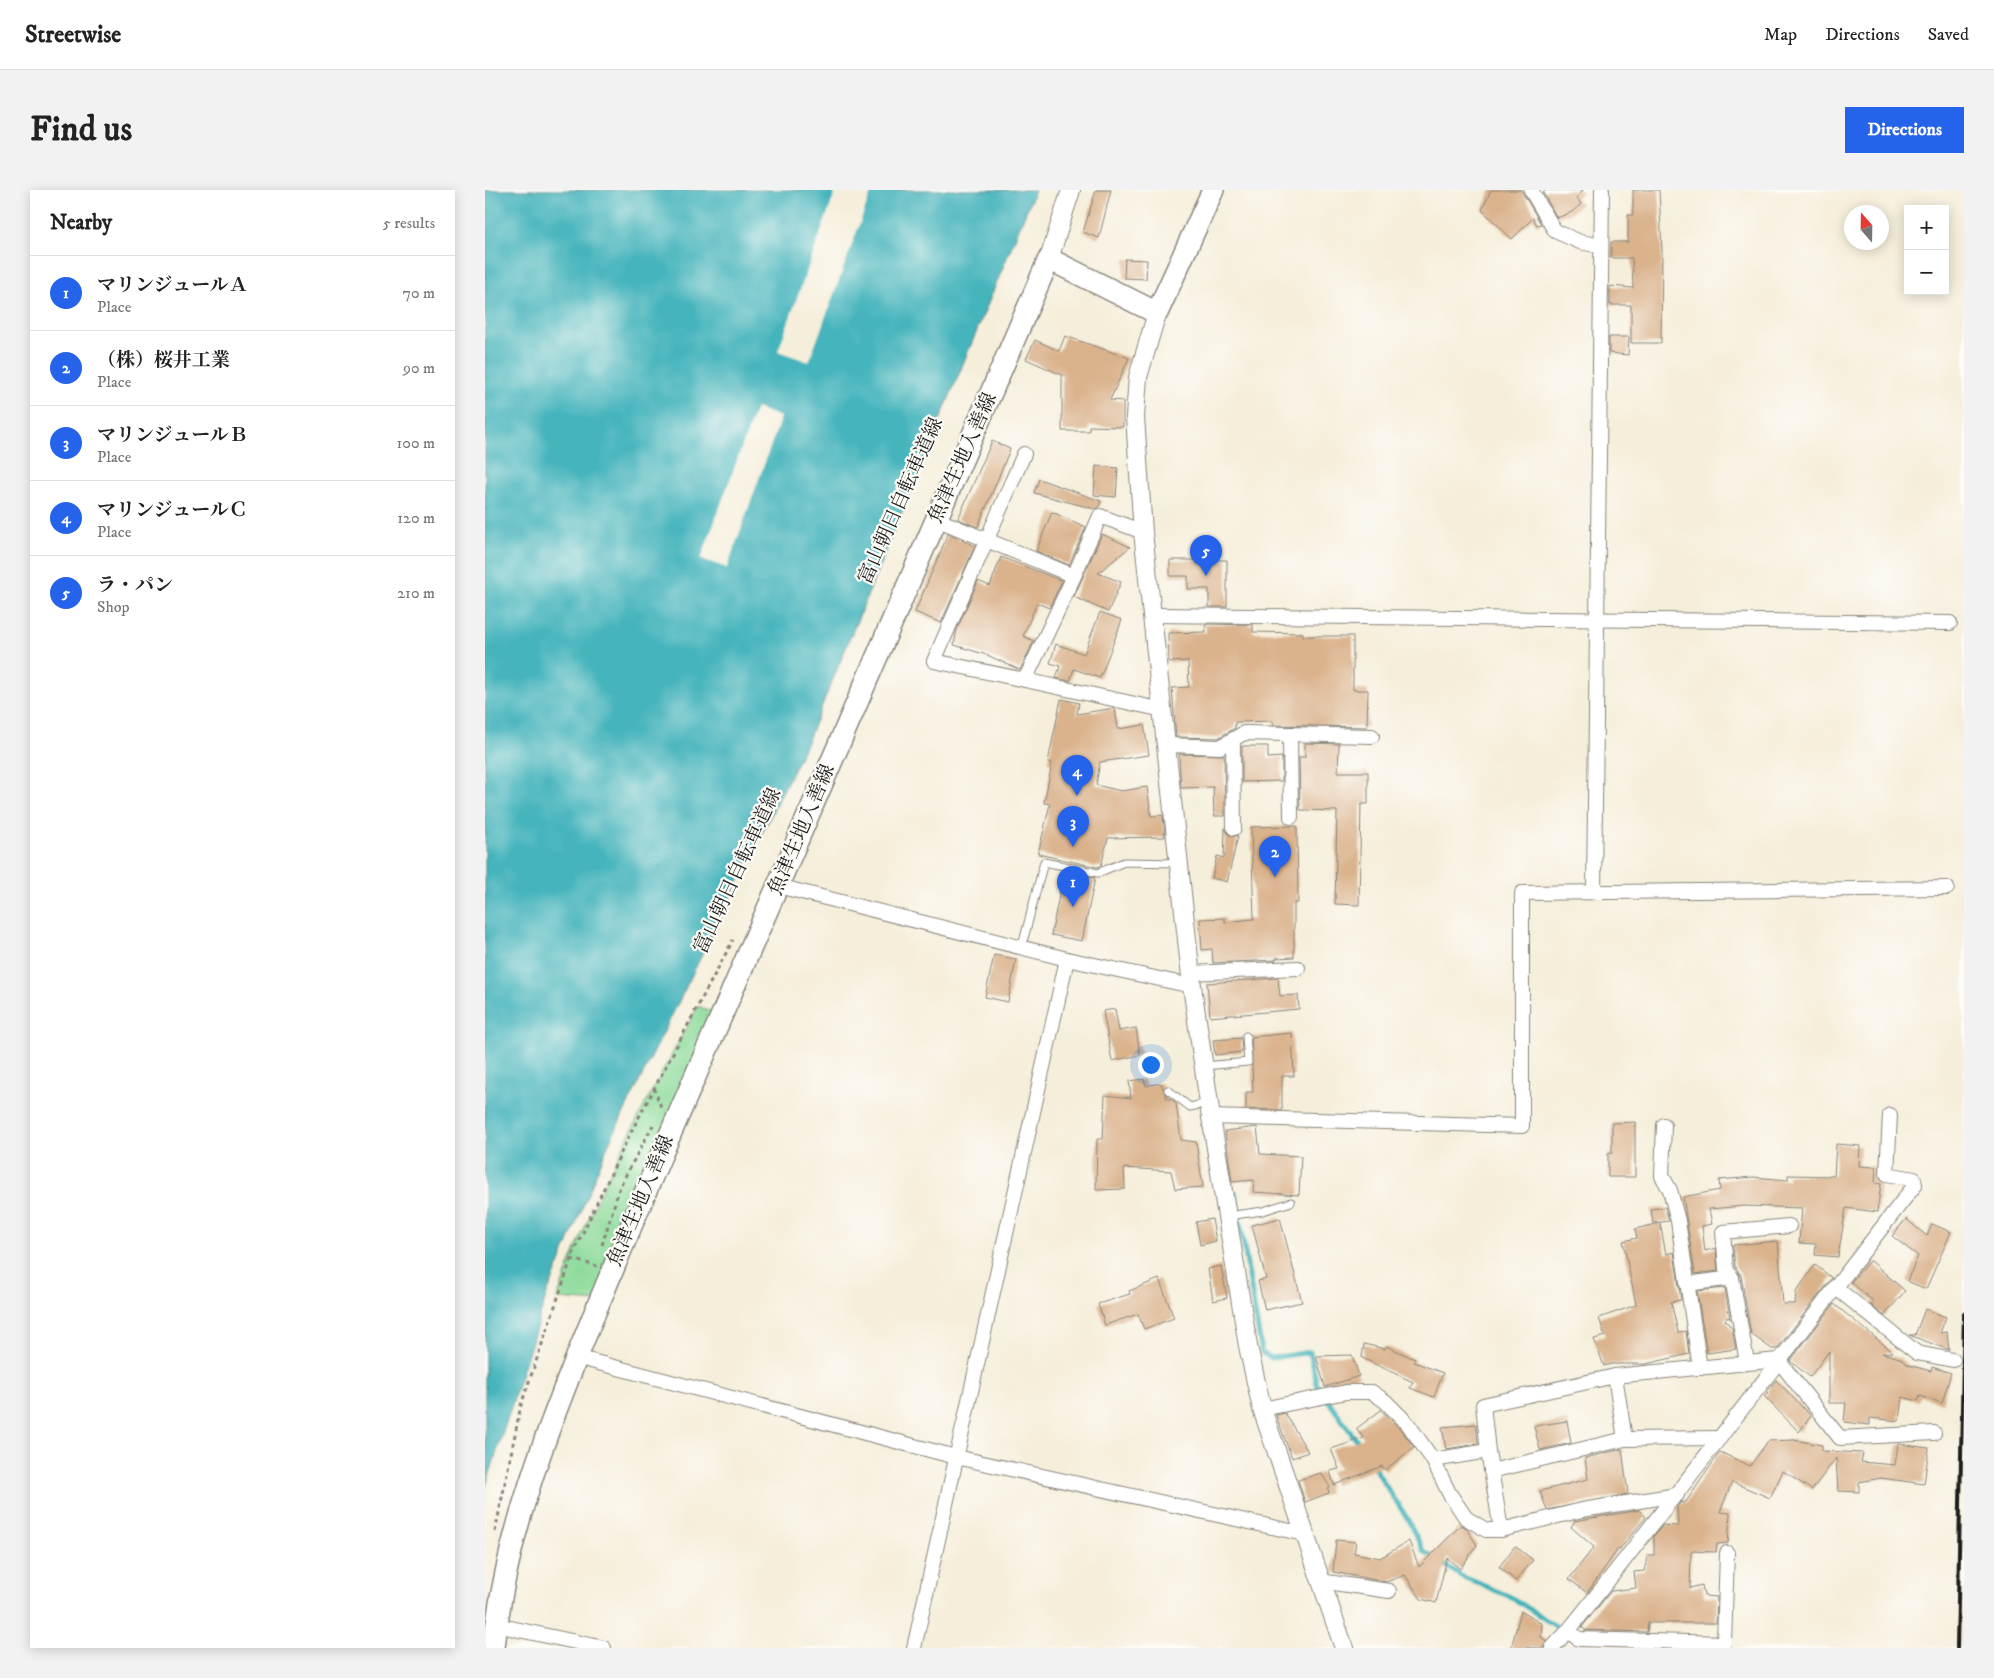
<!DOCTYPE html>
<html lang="en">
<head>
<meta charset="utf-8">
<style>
	body { margin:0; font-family:"IM FELL DW Pica","Noto Serif JP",serif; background:#f2f2f2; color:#222 }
	.controls { position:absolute; right:15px; top:15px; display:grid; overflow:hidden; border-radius:0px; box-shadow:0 2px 12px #0003 }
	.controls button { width:45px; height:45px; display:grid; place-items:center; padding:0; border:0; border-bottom:1px solid #e0e0e0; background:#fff; color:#222; font:25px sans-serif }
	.compass { position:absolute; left:1359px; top:15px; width:45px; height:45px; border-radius:50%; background:#fff; box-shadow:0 2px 12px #0003; rotate:340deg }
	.you { position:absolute; left:665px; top:874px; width:18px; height:18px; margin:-12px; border:4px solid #fff; border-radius:50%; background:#1a73e8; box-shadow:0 0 0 8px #1a73e833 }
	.badge { display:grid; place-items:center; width:32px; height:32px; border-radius:50%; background:#2563eb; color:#fff; font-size:16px; font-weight:700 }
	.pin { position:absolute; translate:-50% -41px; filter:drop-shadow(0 1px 2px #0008) }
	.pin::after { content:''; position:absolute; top:26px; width:18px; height:15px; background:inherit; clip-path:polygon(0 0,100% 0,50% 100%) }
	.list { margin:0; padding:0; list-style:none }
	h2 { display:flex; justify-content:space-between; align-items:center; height:65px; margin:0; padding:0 20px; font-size:21px }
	h2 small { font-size:16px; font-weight:400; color:#767676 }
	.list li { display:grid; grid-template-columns:32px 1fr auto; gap:15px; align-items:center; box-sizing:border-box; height:75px; padding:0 20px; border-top:1px solid #e0e0e0 }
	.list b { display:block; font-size:19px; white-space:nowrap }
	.list p { margin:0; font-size:16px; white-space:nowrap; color:#767676 }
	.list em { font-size:16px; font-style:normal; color:#767676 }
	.map { position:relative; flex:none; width:1479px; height:1458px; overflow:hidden; border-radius:0px }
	header { display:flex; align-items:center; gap:30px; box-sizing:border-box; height:70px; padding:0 25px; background:#fff; border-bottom:1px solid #e0e0e0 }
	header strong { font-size:24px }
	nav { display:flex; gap:28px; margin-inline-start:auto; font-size:18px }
	.intro { display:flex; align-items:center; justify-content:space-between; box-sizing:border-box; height:120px; padding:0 30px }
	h1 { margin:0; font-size:35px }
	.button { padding:12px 22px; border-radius:0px; background:#2563eb; color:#fff; font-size:18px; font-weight:700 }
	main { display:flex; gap:30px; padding:0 30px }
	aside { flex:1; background:#fff; border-radius:0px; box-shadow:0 2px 12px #0003 }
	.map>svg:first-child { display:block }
	.green { fill:#8bda99; stroke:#547b5a }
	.water { fill:#44b4bc; stroke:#30686c }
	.pier { fill:#f5eeda }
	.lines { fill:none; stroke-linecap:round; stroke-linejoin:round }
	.stream { stroke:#44b4bc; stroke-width:5 }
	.building { fill:#dab28c }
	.service-casing { stroke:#88857b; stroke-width:9 }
	.minor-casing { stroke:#88857b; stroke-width:16 }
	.tertiary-casing { stroke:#88857b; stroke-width:20 }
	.primary-casing { stroke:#88857b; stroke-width:24 }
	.path { stroke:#88857b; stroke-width:3; stroke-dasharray:4 4; stroke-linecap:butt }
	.service { stroke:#fff; stroke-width:7 }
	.minor { stroke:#fff; stroke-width:14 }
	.tertiary { stroke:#fff; stroke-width:18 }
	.primary { stroke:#fff; stroke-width:21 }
	.rail { stroke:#1c1c1c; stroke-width:4 }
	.labels { text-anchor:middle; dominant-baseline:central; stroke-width:4.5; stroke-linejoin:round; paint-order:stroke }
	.street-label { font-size:20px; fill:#1c1c1c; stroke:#fdfcf7 }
</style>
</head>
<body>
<header>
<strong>Streetwise</strong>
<nav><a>Map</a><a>Directions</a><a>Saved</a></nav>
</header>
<div class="intro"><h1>Find us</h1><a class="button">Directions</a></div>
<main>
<aside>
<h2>Nearby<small>5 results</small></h2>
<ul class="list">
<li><span class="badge">1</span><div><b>マリンジュールＡ</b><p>Place</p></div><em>70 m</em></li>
<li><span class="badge">2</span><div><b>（株）桜井工業</b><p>Place</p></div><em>90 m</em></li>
<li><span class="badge">3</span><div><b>マリンジュールＢ</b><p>Place</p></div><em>100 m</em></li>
<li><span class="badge">4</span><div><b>マリンジュールＣ</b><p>Place</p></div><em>120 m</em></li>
<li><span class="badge">5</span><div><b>ラ・パン</b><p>Shop</p></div><em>210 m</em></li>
</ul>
</aside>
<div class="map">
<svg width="1479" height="1458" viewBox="0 0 1479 1458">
	<rect width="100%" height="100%" fill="#fdfcf7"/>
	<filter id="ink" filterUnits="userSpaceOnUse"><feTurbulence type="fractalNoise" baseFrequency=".02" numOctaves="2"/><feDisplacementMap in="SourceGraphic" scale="10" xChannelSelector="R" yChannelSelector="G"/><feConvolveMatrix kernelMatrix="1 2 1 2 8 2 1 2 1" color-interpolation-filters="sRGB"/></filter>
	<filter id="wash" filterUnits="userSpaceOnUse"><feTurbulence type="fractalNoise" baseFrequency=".0096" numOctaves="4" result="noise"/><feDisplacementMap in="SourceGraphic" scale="20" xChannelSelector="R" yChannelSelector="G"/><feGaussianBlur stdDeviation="1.12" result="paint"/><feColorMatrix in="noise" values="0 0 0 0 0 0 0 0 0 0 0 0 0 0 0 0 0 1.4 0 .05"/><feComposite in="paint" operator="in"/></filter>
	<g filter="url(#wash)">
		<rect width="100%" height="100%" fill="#f5eeda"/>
		<path class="green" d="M213,816l23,9 -122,287 -42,-3c35,-103 90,-198 141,-293z"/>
		<polygon class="water" points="0,0 550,0 322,552 124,953 62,1104 0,1299"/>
		<g class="pier">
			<polygon points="351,0 387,0 324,172 293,161"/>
			<polygon points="271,218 296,227 242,378 216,369"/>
		</g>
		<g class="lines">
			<g class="stream">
				<polyline points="750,1002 777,1163 787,1168 825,1162 832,1195 875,1255"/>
				<polyline points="886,1273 922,1328 938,1360 976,1386 1026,1407 1072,1437"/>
			</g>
		</g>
		<g id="blocks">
			<g class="building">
				<polygon points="611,0 626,0 614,48 598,42"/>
				<polygon points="1006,0 1036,0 1056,34 1052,35 1048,28 1027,49 997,20"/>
				<polygon points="1061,0 1098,0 1092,8 1096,14 1087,22 1072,28 1058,3"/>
				<polygon points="1148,0 1174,0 1177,60 1176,153 1146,153 1146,115 1125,115 1125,96 1148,98 1147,68 1126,68 1126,52 1143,52 1143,25 1148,25"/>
				<polygon points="640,69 662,70 661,89 639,88"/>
				<polygon points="580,146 644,168 625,210 638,211 638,237 604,236 604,241 577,241 577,185 541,169 550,150 574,161"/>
				<polygon points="1124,147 1144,147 1143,165 1124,163"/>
				<polygon points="507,251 525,259 493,337 473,329"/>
				<polygon points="611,276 633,278 631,307 609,305"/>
				<polygon points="554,289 616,311 614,317 610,319 549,303"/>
				<polygon points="567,322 601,337 584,375 551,361"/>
				<polygon points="463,344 490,356 456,433 430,422"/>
				<polygon points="617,344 645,357 613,383 636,392 623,422 589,407"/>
				<polygon points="516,367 577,391 564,418 552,413 538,446 549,451 535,480 502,465 469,455 472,439 493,391 505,396"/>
				<polygon points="685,370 742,370 742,417 724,417 724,399 703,399 703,386 685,386"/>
				<polygon points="615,422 637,430 615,488 589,479 585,491 571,488 575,476 565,473 571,454 599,464"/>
				<polygon points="724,434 768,435 768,442 818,443 818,446 868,446 868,500 883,500 882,537 788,535 788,531 750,532 750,538 733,548 691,547 687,498 704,497 703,471 684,472 683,443 721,442 720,435"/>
				<polygon points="576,509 594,513 592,524 630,518 633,539 659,535 664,565 615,572 611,595 636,601 662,597 666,626 678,625 680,647 623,648 616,676 612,677 553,664 565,614 559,613 567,573 563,572"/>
				<polygon points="820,553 854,554 853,582 883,582 883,614 876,614 874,715 850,714 852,621 815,620 814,567 820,567"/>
				<polygon points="757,556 783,556 783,568 797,567 797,591 757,592"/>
				<polygon points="694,564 739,565 740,626 729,626 728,597 696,598"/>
				<polygon points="812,636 813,713 809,713 809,767 791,768 791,770 728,773 727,759 717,760 715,729 740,728 740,732 769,729 766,637"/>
				<polygon points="740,638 744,645 753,646 742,692 727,688 732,666 739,668"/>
				<polygon points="579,681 610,688 597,751 566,745"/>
				<polygon points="509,765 531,769 523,812 500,807"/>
				<polygon points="793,788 795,806 813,805 814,819 725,827 722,793"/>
				<polygon points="630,819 634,841 651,838 655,865 627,871 618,821"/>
				<polygon points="807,843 809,886 797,886 797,920 761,919 761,902 768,902 766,847"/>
				<polygon points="756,848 757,862 730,865 728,850"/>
				<polygon points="659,889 661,896 676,893 682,909 686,909 691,913 696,950 711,952 718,997 690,999 686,981 639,978 640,999 611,1000 612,949 618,949 620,905 646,908 644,891"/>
				<polygon points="1150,932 1150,987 1123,987 1123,964 1127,963 1127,933"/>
				<polygon points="772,937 775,964 816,966 814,1005 768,1002 769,990 747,992 740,941"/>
				<polygon points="1351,954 1375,956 1374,976 1391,977 1390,993 1396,994 1392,1022 1361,1018 1353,1067 1330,1065 1331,1054 1314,1053 1317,1018 1259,1016 1224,1019 1227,1034 1217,1036 1220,1061 1231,1058 1233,1081 1210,1084 1198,1007 1235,1000 1234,990 1268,987 1303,990 1303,985 1349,986"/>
				<polygon points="1180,1017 1184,1031 1168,1033 1166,1019"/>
				<polygon points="795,1028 817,1112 780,1120 773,1091 781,1089 767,1035"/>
				<polygon points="727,1029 731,1051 715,1055 711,1032"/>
				<polygon points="1421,1029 1442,1046 1447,1034 1466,1042 1441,1099 1422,1091 1433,1066 1407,1046"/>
				<polygon points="1175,1033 1181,1064 1189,1062 1196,1110 1186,1112 1193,1142 1201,1141 1204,1164 1161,1174 1126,1174 1119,1176 1109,1149 1120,1146 1114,1128 1151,1115 1138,1051 1152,1048 1150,1039"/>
				<polygon points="1293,1051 1298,1114 1310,1114 1311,1102 1330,1075 1347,1088 1292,1159 1287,1159 1266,1144 1256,1086 1250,1076 1248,1055"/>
				<polygon points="1385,1070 1385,1072 1386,1071 1420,1101 1399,1126 1386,1115 1389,1112 1366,1092"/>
				<polygon points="736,1076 742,1108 728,1111 723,1079"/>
				<polygon points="674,1089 689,1128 659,1139 653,1124 620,1135 613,1114 645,1104 644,1101"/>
				<polygon points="1240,1098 1245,1129 1243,1127 1240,1130 1247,1138 1251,1159 1222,1163 1212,1101"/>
				<polygon points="1349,1114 1408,1162 1397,1163 1415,1168 1423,1175 1446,1181 1447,1177 1466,1183 1457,1213 1435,1206 1433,1211 1417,1207 1414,1231 1385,1228 1385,1235 1359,1232 1361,1213 1344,1213 1344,1161 1325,1187 1305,1171"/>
				<polygon points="1440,1119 1461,1127 1455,1143 1462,1142 1464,1160 1424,1145 1430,1145"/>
				<polygon points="879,1154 900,1159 901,1156 930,1169 929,1172 958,1183 949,1207 925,1198 928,1192 877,1168"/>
				<polygon points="867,1165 874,1186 840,1197 831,1166"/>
				<polygon points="1291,1190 1326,1226 1314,1242 1279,1206 1284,1203 1282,1201"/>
				<polygon points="896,1220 916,1240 929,1257 900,1280 897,1276 849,1295 845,1281 854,1279 846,1259 879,1248 871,1239"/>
				<polygon points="800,1223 823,1262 807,1268 791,1225"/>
				<polygon points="1082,1231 1086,1253 1055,1260 1049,1236"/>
				<polygon points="991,1234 993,1254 961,1259 957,1237"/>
				<polygon points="1309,1250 1337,1255 1337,1261 1378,1263 1376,1272 1410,1275 1413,1254 1444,1258 1439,1294 1396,1288 1374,1292 1374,1302 1353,1301 1351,1268 1327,1300 1298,1281 1285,1308 1247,1292 1235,1322 1245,1323 1243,1353 1232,1354 1231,1362 1206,1361 1205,1398 1217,1395 1219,1406 1232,1407 1231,1433 1163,1433 1162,1442 1100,1440 1097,1437 1126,1401 1151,1398 1149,1382 1159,1381 1163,1365 1169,1365 1169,1346 1178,1335 1193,1336 1192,1317 1195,1313 1201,1312 1235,1262 1265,1276 1283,1251"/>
				<polygon points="1137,1259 1143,1304 1062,1320 1055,1301 1103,1289 1100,1268"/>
				<polygon points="836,1283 845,1297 843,1298 844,1303 820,1312 813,1290"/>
				<polygon points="1154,1320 1161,1327 1134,1360 1133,1359 1102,1403 1084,1389 1109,1357 1086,1337 1090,1331"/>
				<polygon points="976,1335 981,1338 992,1355 975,1379 962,1368 951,1413 936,1409 920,1385 901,1392 848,1382 851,1350 871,1352 869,1363 895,1368 924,1351 934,1377"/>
				<polygon points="1030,1356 1048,1370 1031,1391 1014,1377"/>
				<polygon points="1036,1421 1057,1434 1056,1447 1062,1451 1058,1458 1026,1458"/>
			</g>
		</g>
	</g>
	<g filter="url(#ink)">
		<use href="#blocks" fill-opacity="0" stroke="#88857b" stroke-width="1"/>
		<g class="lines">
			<defs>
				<g id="service">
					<polyline points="537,756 559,672 613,683 639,672 693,673"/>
					<polyline points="719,876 763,872 761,846"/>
					<polyline points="683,900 705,917 723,913"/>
					<polyline points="742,1026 778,1021 806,1012"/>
				</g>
				<g id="minor">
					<polyline points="1046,0 1070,41 1095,52 1116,56"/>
					<polyline points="539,264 449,471 540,490"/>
					<polyline points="451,329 589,386 540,490 678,520"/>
					<polyline points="589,386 615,326 658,342"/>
					<polyline points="667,425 1465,433"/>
					<polyline points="805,544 806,627"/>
					<polyline points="748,551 749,638"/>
					<polyline points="683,555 735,557 759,543 887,546"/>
					<polyline points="293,696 582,769 707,796"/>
					<polyline points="1109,702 1117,0"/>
					<polyline points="705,783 813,778"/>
					<polyline points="726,927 1037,936 1037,703 1462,698"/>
					<polyline points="1179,935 1177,986 1185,1000 1193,1031 1215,1178"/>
					<polyline points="1247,1088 1241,1079 1238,1042 1304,1036"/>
					<polyline points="1202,1094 1247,1088 1262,1172"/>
					<polyline points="1350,1097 1432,1163 1468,1170"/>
					<polyline points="91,1167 471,1267 819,1344"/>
					<polyline points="1130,1186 1293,1170 1355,1248 1449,1243"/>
					<polyline points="777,1219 861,1202 887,1202 900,1211 923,1234 948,1270 964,1303 981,1328 1001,1340 1016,1340 1097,1320 1192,1305"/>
					<polyline points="1140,1249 1235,1248"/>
					<polyline points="1003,1261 998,1215 1130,1186 1140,1249 1006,1281"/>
					<polyline points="948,1270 1003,1261 1016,1340"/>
					<polyline points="835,1391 904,1401"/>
					<polyline points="11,1435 119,1458"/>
					<polyline points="1083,1441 1094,1449 1239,1453 1242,1363"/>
					<polyline points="429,1458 582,769"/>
					<path d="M1067,1458l16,-17c118,-147 231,-297 347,-446l-1,-6 -27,-5 3,-59"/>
				</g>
				<g id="tertiary">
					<polyline points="564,69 586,0"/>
					<polyline points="672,123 653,187 650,227 658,342 707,796 726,927 763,1156 777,1219 859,1458"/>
				</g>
				<path id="primary" d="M9,1458c11,-114 56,-226 99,-331 25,-60 50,-120 76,-180 126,-292 255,-584 380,-878l108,54 56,-123"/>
			</defs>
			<use href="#service" class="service-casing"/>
			<use href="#minor" class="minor-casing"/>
			<use href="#tertiary" class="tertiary-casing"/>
			<use href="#primary" class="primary-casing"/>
			<g class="path">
				<polyline points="169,898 177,920"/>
				<polyline points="117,1055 135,996 168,935"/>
				<polyline points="86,1069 112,1076"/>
				<polyline points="10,1342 36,1215 89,1061 145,944 248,750"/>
			</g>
			<use href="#service" class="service"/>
			<use href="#minor" class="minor"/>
			<use href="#tertiary" class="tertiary"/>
			<use href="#primary" class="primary"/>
			<polyline class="rail" points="1472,1458 1479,1123"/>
		</g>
	</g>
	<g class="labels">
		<g class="street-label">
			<text transform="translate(478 268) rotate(-66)">魚津生地入善線</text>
			<text transform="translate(416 311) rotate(-66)">富山朝日自転車道線</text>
			<text transform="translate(317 640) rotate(-67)">魚津生地入善線</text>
			<text transform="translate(253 681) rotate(-65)">富山朝日自転車道線</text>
			<text transform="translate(156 1011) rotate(-67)">魚津生地入善線</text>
		</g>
	</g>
</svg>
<div class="controls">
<button>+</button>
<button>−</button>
</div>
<svg class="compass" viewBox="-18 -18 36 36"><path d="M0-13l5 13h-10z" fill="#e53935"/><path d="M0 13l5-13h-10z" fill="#767676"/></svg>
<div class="you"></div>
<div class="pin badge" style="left:588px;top:717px">1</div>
<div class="pin badge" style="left:790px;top:687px">2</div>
<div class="pin badge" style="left:588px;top:657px">3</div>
<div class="pin badge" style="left:592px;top:606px">4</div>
<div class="pin badge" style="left:721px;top:386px">5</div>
</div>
</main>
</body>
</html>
